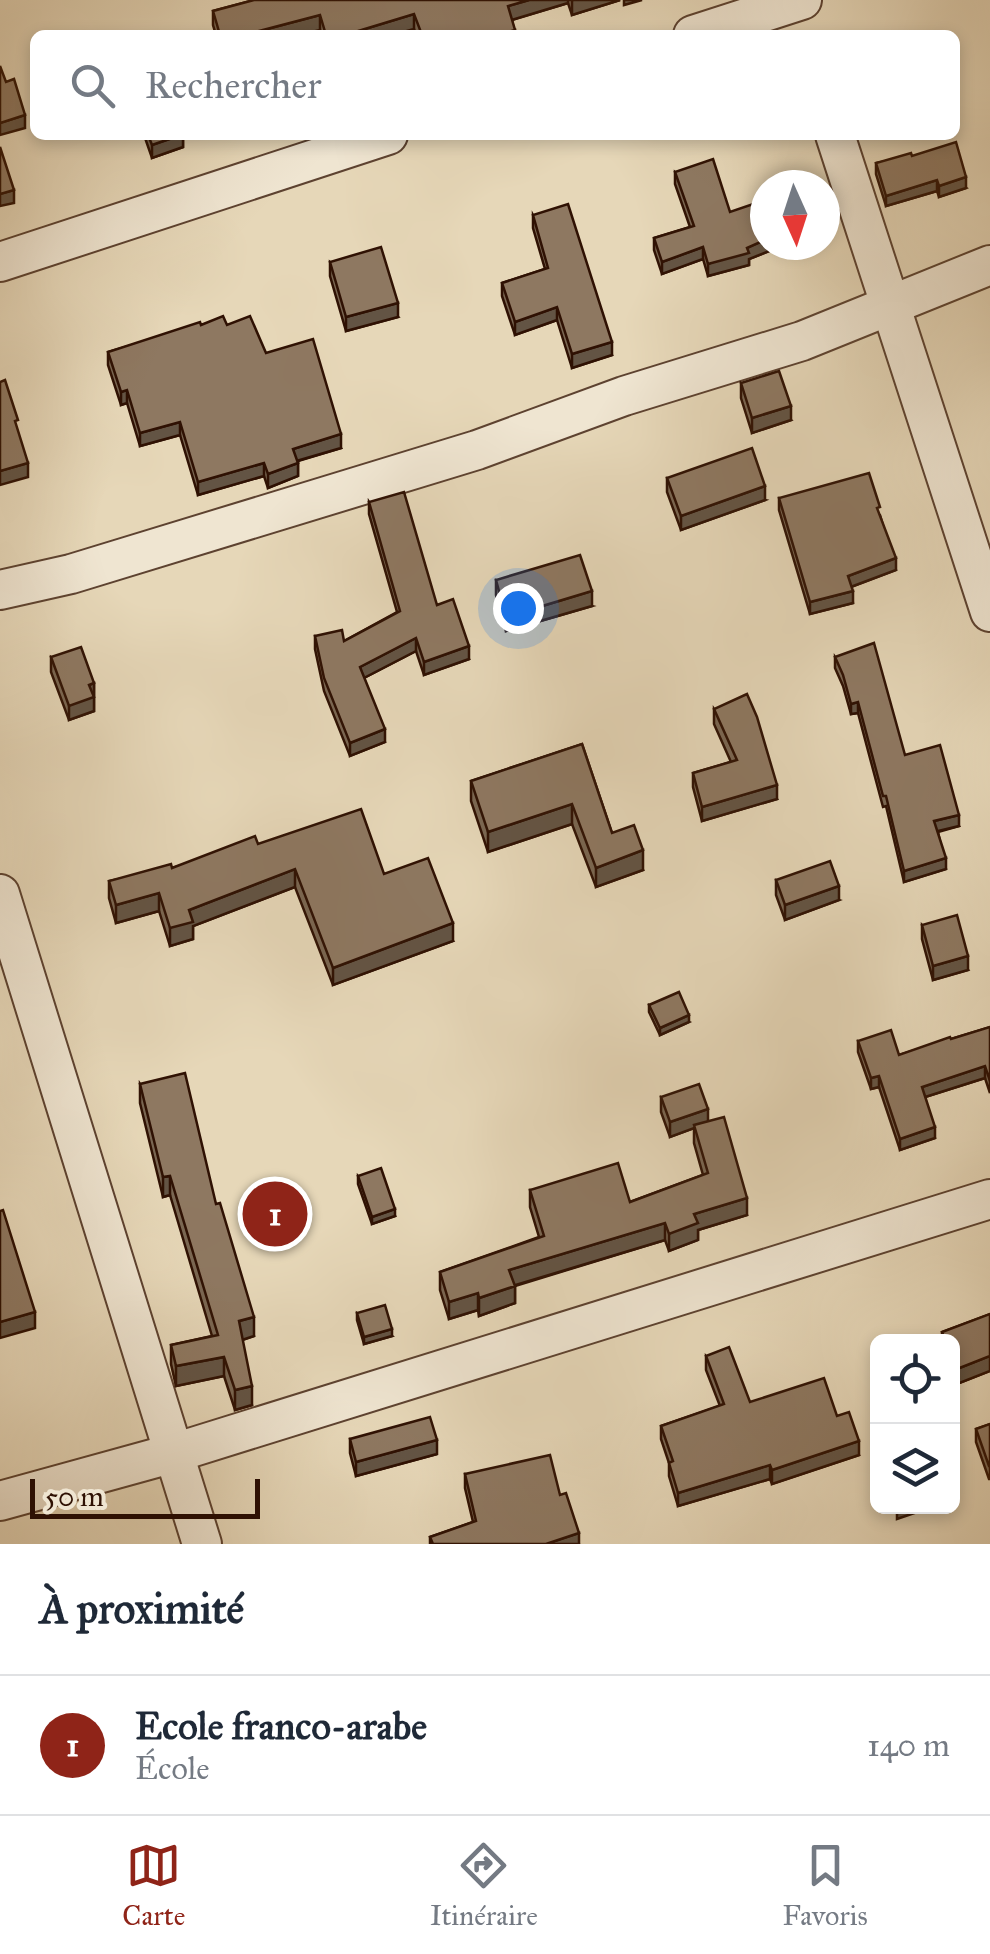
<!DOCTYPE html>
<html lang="fr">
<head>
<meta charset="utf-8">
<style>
	body { margin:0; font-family:"IM FELL Great Primer",serif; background:#f6f6f7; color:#1f2937 }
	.controls { position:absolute; right:30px; bottom:30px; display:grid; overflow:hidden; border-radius:15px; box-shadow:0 5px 15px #0003 }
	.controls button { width:90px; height:90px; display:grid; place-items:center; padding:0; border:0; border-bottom:2px solid #e0e1e3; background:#fff; color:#1f2937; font:50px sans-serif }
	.compass { position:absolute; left:750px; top:170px; width:90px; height:90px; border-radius:50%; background:#fff; box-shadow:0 5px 15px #0003; rotate:177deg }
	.scale { position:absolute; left:30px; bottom:25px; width:230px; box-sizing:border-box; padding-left:10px; border:5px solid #2f1103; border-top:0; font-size:28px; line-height:35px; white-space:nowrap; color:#2f1103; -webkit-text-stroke:8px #efe5d1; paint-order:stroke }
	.you { position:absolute; left:518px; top:608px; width:35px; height:35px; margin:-25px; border:8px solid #fff; border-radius:50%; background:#1a73e8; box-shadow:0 0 0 15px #1a73e833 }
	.badge { display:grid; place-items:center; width:65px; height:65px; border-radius:50%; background:#8f2418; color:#fff; font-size:32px; font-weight:700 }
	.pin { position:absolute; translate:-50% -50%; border:5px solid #fff; box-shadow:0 2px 10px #0006 }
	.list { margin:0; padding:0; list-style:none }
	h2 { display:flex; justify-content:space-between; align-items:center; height:130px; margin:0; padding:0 40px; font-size:42px }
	h2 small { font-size:32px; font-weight:400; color:#747a83 }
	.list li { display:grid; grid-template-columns:65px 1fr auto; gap:30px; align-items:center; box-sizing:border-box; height:140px; padding:0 40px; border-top:2px solid #e0e1e3 }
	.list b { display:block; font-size:38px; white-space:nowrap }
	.list p { margin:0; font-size:32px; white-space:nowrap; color:#747a83 }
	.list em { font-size:32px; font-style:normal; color:#747a83 }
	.icon { flex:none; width:55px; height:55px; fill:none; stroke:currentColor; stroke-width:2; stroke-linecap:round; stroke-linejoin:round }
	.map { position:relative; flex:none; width:990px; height:1544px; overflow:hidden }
	.search { position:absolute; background:#fff; box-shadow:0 5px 15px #0003; left:30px; right:30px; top:30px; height:110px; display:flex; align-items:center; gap:25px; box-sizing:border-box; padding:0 35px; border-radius:15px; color:#747a83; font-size:38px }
	.sheet { height:270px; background:#fff }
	nav { display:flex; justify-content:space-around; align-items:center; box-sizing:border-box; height:140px; border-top:2px solid #e0e1e3; background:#fff; font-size:28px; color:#747a83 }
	nav a { display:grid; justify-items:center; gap:5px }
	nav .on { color:#8f2418 }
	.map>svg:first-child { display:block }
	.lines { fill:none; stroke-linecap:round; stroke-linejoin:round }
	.minor-casing { stroke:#5d4230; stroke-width:42 }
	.minor { stroke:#efe5d1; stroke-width:38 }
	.wall { fill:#7a6753; stroke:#2f1103; stroke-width:2.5 }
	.shaded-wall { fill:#635444; stroke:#2f1103; stroke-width:2.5 }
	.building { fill:#8e7861; stroke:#2f1103; stroke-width:2.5 }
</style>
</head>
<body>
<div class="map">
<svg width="990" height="1544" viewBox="0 0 990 1544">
	<rect width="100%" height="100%" fill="#e6d7b8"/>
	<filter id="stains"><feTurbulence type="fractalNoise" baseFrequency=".002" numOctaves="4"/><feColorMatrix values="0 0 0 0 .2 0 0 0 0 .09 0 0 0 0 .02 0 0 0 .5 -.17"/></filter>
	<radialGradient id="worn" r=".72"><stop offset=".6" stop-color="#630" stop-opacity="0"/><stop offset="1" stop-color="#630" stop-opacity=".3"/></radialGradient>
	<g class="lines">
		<defs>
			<g id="minor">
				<polyline points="693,35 802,0"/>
				<polyline points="835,135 990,612"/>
				<polyline points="0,262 388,135"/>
				<polyline points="0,590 71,574 477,450 624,396 802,341 990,265"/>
				<polyline points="0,894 202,1544"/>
				<polyline points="0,1501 174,1453 990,1199"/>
			</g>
		</defs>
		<use href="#minor" class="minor-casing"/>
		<use href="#minor" class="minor"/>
	</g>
	<g class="wall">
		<polygon points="254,0 620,0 572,15 568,3 512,20 515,35 416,35 414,29 393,35 321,35 320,30 300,35 216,35 213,25 213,11"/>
		<polygon points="144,135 183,135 183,147 152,158"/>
		<polygon points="912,156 966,188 939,197 937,191 886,206 876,174 876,163"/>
		<polygon points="675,172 772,245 772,250 749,259 749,265 708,276 703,259 662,274 654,250 654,238 690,227 675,184"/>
		<polygon points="533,215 612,355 572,368 557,320 515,335 502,296 502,283 545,269 533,228"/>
		<polygon points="330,262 398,317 346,331 330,276"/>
		<polygon points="201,325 227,325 266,353 341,448 298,461 298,476 268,488 264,476 198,495 180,435 140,446 127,403 121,405 108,365 108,352"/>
		<polygon points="741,383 791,420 752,433 741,398"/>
		<polygon points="667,478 765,500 681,530 667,492"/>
		<polygon points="779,498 880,515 896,570 851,587 853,603 810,614 779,510"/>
		<polygon points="369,502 437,605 469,659 424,675 416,651 364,678 385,742 350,756 324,691 315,649 315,636 344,641 397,612 369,514"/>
		<polygon points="496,580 592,606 506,631 496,595"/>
		<polygon points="51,657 94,683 94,711 69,720 51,672"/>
		<polygon points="835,657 905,755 959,826 938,832 946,869 904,882 886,806 883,807 858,713 851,714 843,686 835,668"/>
		<polygon points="714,709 777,799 702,821 693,787 693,773 731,762 714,724"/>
		<polygon points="582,744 612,833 643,870 596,887 572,824 488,852 471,801 471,781"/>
		<polygon points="258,844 384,874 453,941 333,985 295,887 193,926 193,939 170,946 159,911 116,923 109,898 109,881 172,868"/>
		<polygon points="776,880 839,900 785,920 776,895"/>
		<polygon points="922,925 968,970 933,980 922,939"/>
		<polygon points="649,1005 689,1022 660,1035 649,1012"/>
		<polygon points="990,1027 990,1093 985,1078 925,1097 935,1138 900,1150 879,1087 871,1089 858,1052 858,1041 899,1055"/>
		<polygon points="140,1084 216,1204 254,1336 242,1340 252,1405 235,1410 224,1376 176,1386 171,1364 171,1345 212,1336 170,1195 163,1197 140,1103"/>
		<polygon points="661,1097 708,1121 747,1215 698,1230 698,1240 669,1251 665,1240 515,1286 515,1303 479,1316 478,1310 449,1319 440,1290 440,1272 539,1237 530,1207 530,1190 630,1202 703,1175 694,1143 694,1128 670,1137 661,1112"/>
		<polygon points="358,1176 395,1216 372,1224 358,1184"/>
		<polygon points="357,1313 392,1336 364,1344 357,1320"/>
		<polygon points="990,1314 990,1371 957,1384 952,1373 952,1342 942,1342 942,1332"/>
		<polygon points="706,1356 750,1402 837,1416 859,1455 772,1484 770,1479 678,1506 669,1476 669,1463 661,1439 661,1426 720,1406 706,1370"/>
		<polygon points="990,1424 990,1479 989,1479 976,1442 976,1429"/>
		<polygon points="350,1439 437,1454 356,1476 350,1453"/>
		<polygon points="465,1474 560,1495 579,1544 430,1544 430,1537 473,1522 465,1488"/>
	</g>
	<g class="shaded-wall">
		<polygon points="529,0 568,0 568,3 508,21 508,6"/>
		<polygon points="573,0 620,0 572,15 572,1"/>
		<polygon points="624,0 642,0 624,5"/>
		<polygon points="414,14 414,29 393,35 345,35"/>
		<polygon points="320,15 320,30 300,35 244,35"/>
		<polygon points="515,30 515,35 497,35"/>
		<polygon points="25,115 25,128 0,135 0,123"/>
		<polygon points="181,135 183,135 183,147 152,158 152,145"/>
		<polygon points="966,177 966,188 939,197 939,186"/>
		<polygon points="937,180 937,191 886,206 886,196"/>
		<polygon points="14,190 14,203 0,206 0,194"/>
		<polygon points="765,240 765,245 772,245 772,250 749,259 749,265 708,276 708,264"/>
		<polygon points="703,247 703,259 662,274 662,262"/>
		<polygon points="398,303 398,317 346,331 346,317"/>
		<polygon points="557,307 557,320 515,335 515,322"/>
		<polygon points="612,342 612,355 572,368 572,354"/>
		<polygon points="127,390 127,403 121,405 121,392"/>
		<polygon points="791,406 791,420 752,433 752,418"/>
		<polygon points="180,422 180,435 140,446 140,433"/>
		<polygon points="341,434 341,448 293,462 293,449"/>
		<polygon points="28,463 28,477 0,485 0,471"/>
		<polygon points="264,463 264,476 198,495 198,482"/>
		<polygon points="298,463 298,476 268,488 268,474"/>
		<polygon points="765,486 765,500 681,530 681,516"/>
		<polygon points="896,558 896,570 848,588 848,576"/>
		<polygon points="592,591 592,606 506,631 506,617"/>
		<polygon points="853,591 853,603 810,614 810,602"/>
		<polygon points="416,638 416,651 360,680 360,667"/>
		<polygon points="469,646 469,659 424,675 424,662"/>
		<polygon points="94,683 94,711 69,720 69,706 89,685"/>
		<polygon points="858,702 858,713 851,714 851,704"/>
		<polygon points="385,729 385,742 350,756 350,743"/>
		<polygon points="777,785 777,799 702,821 702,807"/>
		<polygon points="572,804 572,824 488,852 488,832"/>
		<polygon points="959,815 959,826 934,832 934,821"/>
		<polygon points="643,850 643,870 596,887 596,868"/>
		<polygon points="946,858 946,869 904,882 904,871"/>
		<polygon points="295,869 295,887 193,926 193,939 170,946 170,928 189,910"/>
		<polygon points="839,886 839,900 785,920 785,905"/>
		<polygon points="159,893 159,911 116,923 116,905"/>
		<polygon points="453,923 453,941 333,985 333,968"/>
		<polygon points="968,956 968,970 933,980 933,966"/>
		<polygon points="689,1015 689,1022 660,1035 660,1028"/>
		<polygon points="985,1066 985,1078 922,1098 922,1087"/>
		<polygon points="879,1076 879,1087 871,1089 871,1078"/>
		<polygon points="708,1109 708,1123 670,1137 670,1122"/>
		<polygon points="935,1127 935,1138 900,1150 900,1139"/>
		<polygon points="170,1176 170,1195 163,1197 163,1177"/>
		<polygon points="747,1198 747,1215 698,1230 698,1240 669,1251 669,1234 694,1214"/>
		<polygon points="395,1209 395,1216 372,1224 372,1217"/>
		<polygon points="665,1223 665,1240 509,1287 509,1270"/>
		<polygon points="515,1286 515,1303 479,1316 479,1298"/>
		<polygon points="478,1293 478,1310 449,1319 449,1302"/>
		<polygon points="35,1312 35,1328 0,1338 0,1322"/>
		<polygon points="254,1317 254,1336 239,1341 239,1321"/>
		<polygon points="392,1329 392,1336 364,1344 364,1337"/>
		<polygon points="990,1356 990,1371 957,1384 957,1369"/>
		<polygon points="224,1357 224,1376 176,1386 176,1366"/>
		<polygon points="252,1386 252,1405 235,1410 235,1390"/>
		<polygon points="437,1440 437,1454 356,1476 356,1462"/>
		<polygon points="859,1441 859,1455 772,1484 772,1470"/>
		<polygon points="770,1465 770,1479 678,1506 678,1493"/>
		<polygon points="897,1506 929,1506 929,1508 897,1519"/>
		<polygon points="579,1533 579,1544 546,1544"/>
	</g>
	<g class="building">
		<polygon points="254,0 529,0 508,6 515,30 497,35 422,35 414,14 345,35 326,35 320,15 244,35 220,35 213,11"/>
		<polygon points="0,66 6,82 14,79 25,115 0,123"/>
		<polygon points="148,135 181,135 152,145"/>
		<polygon points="956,142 966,177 939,186 937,180 886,196 876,163 911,153 912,156"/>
		<polygon points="0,147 14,190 0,194"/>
		<polygon points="713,159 730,212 765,200 765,240 747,248 749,253 708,264 703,247 662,262 654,238 694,226 675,172"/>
		<polygon points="568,204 612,342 572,354 557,307 515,322 502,283 548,268 533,215"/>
		<polygon points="381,247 398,303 346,317 330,262"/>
		<polygon points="223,316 227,325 250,316 266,353 313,339 341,434 293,449 298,463 268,474 264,463 198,482 180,422 140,433 127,390 121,392 108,352 200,322 201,325"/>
		<polygon points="779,371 791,406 752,418 741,383"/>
		<polygon points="5,380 18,420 15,421 28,463 0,471 0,382"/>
		<polygon points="752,448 765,486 681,516 667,478"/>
		<polygon points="869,473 880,507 877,508 896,558 848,576 853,591 810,602 779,498"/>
		<polygon points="404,492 437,605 453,599 469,646 424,662 416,638 360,667 385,729 350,743 324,678 315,636 342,630 344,641 400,611 369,502"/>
		<polygon points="580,555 592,591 506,617 496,580"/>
		<polygon points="874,643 905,755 940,745 959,815 934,821 946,858 904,871 886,796 883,796 858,702 851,704 843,675 835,657"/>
		<polygon points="81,647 94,683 89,685 94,697 69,706 51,657"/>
		<polygon points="747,694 757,717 777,785 702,807 693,773 737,760 714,709"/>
		<polygon points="582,744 612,833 634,825 643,850 596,868 572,804 488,832 471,781"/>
		<polygon points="361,809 384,874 428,858 453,923 333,968 295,869 189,910 193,922 170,928 159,893 116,905 109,881 171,864 172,868 255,836 258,844"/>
		<polygon points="830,861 839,886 785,905 776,880"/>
		<polygon points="957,915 968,956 933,966 922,925"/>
		<polygon points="679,992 689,1015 660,1028 649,1005"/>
		<polygon points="990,1027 990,1081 985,1066 922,1087 935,1127 900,1139 879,1076 871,1078 858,1041 891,1030 899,1055 950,1037 951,1039"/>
		<polygon points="185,1073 216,1204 220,1203 254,1317 239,1321 252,1386 235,1390 224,1357 176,1366 171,1345 218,1335 170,1176 163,1177 140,1084"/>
		<polygon points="699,1084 708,1109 670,1122 661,1097"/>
		<polygon points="724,1117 747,1198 694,1214 698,1223 669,1234 665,1223 509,1270 515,1286 479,1298 478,1293 449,1302 440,1272 544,1236 530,1190 618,1163 630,1202 708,1173 694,1125"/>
		<polygon points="381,1168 395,1209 372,1217 358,1176"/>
		<polygon points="3,1210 35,1312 0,1322 0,1211"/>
		<polygon points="385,1305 392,1329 364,1337 357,1313"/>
		<polygon points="990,1314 990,1356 957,1369 952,1359 952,1342 946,1342 942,1332"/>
		<polygon points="729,1347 750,1402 824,1378 837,1416 849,1412 859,1441 772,1470 770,1465 678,1493 669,1463 673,1461 661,1426 724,1404 706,1356"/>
		<polygon points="430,1417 437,1440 356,1462 350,1439"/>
		<polygon points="990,1424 990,1466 989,1466 976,1429"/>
		<polygon points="550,1455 560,1495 566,1493 579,1533 546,1544 433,1544 430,1537 476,1521 465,1474"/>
	</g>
	<rect width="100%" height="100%" filter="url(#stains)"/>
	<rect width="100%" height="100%" fill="url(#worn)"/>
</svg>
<div class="controls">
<button><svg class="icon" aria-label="locate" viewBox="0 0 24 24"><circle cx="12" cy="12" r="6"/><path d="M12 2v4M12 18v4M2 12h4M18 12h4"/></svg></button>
<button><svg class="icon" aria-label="layers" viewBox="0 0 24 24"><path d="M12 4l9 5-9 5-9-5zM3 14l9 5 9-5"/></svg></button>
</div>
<svg class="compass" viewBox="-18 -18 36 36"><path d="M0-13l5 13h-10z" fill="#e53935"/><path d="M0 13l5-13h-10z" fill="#747a83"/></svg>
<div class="scale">50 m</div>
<div class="you"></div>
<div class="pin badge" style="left:275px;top:1214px">1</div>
<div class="search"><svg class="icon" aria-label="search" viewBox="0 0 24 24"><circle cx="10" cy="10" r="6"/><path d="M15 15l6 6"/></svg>Rechercher</div>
</div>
<section class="sheet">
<h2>À proximité<small></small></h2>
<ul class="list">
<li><span class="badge">1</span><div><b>Ecole franco-arabe</b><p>École</p></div><em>140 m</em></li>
</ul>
</section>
<nav>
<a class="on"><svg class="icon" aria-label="map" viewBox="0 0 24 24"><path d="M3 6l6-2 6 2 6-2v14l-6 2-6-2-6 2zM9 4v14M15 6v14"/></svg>Carte</a>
<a><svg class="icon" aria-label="directions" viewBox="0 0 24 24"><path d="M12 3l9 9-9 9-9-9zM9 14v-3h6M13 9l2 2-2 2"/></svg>Itinéraire</a>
<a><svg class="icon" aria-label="saved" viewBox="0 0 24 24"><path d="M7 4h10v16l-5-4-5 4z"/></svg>Favoris</a>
</nav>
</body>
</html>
